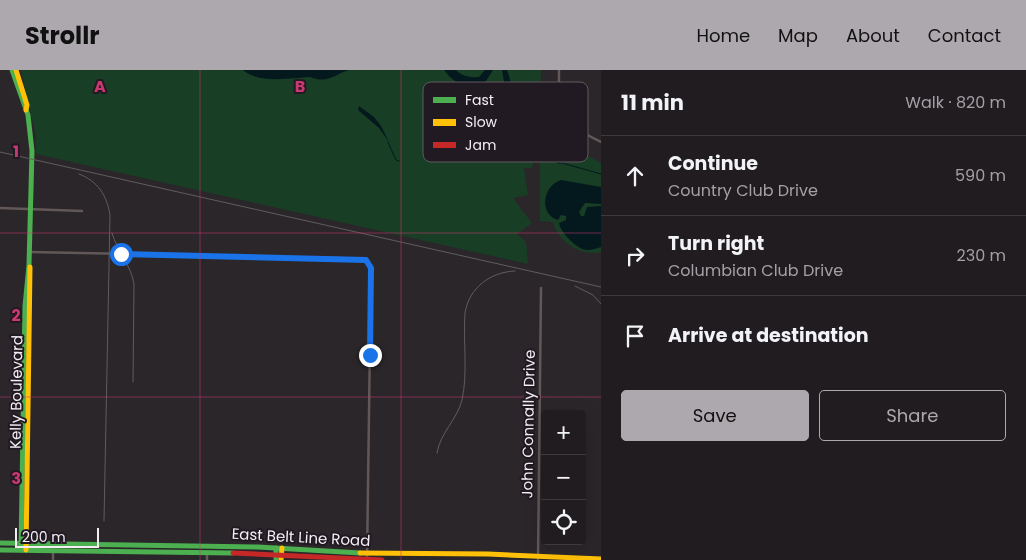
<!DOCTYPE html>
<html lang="en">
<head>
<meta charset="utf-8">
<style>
	body { margin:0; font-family:Poppins,sans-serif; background:#2d292d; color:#f1f3f6 }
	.controls { position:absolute; right:15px; bottom:15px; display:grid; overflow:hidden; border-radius:5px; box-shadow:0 5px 20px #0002 }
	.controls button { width:45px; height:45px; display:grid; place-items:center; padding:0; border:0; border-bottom:1px solid #3d3a3e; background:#201c20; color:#f1f3f6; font:25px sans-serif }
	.scale { position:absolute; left:15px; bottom:12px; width:84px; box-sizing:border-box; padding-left:5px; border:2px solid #f4eef4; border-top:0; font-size:14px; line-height:18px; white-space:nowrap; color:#f4eef4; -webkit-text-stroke:4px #221a22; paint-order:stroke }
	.stop { position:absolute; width:15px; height:15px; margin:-11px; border:4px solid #1a73e8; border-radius:50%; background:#fff }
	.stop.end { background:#1a73e8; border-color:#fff; box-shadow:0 1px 5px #0008 }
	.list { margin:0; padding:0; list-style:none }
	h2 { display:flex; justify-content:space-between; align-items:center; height:65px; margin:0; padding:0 20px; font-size:21px }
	h2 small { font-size:16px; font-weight:400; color:#a2a1a5 }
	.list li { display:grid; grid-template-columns:32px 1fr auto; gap:15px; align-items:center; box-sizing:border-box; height:80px; padding:0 20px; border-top:1px solid #3d3a3e }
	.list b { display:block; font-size:19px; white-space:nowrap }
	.list p { margin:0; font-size:16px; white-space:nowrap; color:#a2a1a5 }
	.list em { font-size:16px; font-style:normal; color:#a2a1a5 }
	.actions { display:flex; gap:10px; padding:15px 20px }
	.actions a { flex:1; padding:11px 0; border:1px solid #ada8ad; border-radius:5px; text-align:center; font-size:18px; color:#ada8ad }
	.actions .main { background:#ada8ad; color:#111 }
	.icon { flex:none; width:28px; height:28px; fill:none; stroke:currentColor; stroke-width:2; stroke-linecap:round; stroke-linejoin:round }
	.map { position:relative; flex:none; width:601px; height:490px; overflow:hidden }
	header { display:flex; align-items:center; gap:30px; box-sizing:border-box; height:70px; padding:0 25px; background:#ada8ad; color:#111 }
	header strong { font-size:24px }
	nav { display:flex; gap:28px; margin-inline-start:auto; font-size:18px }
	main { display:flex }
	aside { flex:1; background:#201c20 }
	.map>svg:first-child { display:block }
	.green { fill:#183e25 }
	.water { fill:#04191d }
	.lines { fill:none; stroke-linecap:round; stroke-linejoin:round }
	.stream { stroke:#04191d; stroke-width:1 }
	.street { stroke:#625857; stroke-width:2.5 }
	.fast { stroke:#4caf50; stroke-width:5 }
	.slow { stroke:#ffc107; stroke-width:5 }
	.jam { stroke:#c62828; stroke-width:5 }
	.rail { stroke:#615c5d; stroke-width:1 }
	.route { stroke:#1a73e8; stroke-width:6 }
	.grid { fill:none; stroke:#ca3872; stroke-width:1; stroke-opacity:0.55 }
	.labels { text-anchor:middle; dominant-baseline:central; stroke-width:4; stroke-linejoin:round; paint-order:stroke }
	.street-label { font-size:15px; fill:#f4eef4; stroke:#221a22 }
	.key { fill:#221a22; stroke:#615a61; stroke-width:1 }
	.key-label { font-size:14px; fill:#f4eef4 }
	.grid-label { font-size:16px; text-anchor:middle; font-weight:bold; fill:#ca3872; stroke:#221a22; stroke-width:4; stroke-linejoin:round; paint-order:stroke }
</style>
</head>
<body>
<header>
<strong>Strollr</strong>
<nav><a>Home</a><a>Map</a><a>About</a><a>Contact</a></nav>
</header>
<main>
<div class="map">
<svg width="601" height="490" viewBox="0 0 601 490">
	<rect width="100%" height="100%" fill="#2a262a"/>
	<path class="green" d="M21,0h520l-1,46 5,16 56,31v89c-20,5 -43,-10 -48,-30l-13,-1v-83l-8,30h-8l4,27 -15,3 19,25 -15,11 9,8 2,22 -492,-110v-17z"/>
	<g class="water">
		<path d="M243,0h106c-16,5 -21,14 -39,7 -20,1 -51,7 -67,-7z"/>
		<path d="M444,0h12c5,6 15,8 23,7l6,-7h8l-7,11c-16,10 -31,4 -42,-11z"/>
		<path d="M502,0h5c6,15 5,29 -1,43l13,13 20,11 20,15 2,12 -20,-5 -2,-17 -31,-7 -8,-19 7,-16z"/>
		<polygon points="359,36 374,47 381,56 389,72 379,58 358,40"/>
		<path d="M561,110l40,7v17l-16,-1 -6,9 2,4h3l3,-9 14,-1v41c-4,1 -9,3 -13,3 -10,1 -28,-18 -29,-27l7,-3v-4l-5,-1 -3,5c-18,-5 -17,-33 3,-40z"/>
	</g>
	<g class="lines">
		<g class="stream">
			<polyline points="388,72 396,90 399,91"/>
			<polyline points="562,93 601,104"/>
		</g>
		<g class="street">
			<path d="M559,0c0,49 -3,49 42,72"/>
			<polyline points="559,27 570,27 574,31 560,42"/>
			<polyline points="0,138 82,141"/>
			<polyline points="29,182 339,188 358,189 368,192 371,198 367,490"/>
			<polyline points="207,482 207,490"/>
			<polyline points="53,490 53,482"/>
			<polyline points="538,490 541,218"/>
		</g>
		<g class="fast">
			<polyline points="12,0 28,45 32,81 29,195 25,236 21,480"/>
			<polyline points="0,473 258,477 360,483"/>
			<polyline points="276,478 276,490"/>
			<polyline points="0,480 233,483"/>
		</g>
		<g class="slow">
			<polyline points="16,0 27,35 26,40"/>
			<polyline points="26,480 30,197"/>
			<polyline points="360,483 488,484 601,489"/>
			<polyline points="281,490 282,478"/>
		</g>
		<polyline class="jam" points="233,483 382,490"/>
		<g class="rail">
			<polyline points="0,82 601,217"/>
			<path d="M79,104c19,7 28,22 31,41l-6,306"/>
			<path d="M112,163c5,18 19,32 22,51l-1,98"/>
			<polyline points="575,216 593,225 601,234"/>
			<path d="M437,383c3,-20 20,-33 25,-53 6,-27 1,-59 3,-87 4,-25 25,-41 50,-42"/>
		</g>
	</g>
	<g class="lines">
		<polyline class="route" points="121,184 366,190 371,198 370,285"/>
	</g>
	<path class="grid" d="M200,0v490M401,0v490M0,163h601M0,327h601"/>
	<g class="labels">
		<g class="street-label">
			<text transform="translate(16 322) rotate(-89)">Kelly Boulevard</text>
			<text transform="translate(528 354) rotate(-89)">John Connally Drive</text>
			<text transform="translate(301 467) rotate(3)">East Belt Line Road</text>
		</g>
	</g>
	<rect x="423" y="12" width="165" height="80" rx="8" class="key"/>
	<rect x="433" y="27" width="23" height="6" fill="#4caf50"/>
	<rect x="433" y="49" width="23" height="7" fill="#ffc107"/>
	<rect x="433" y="72" width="23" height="6" fill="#c62828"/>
	<g class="key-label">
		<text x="465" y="35">Fast</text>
		<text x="465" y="57">Slow</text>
		<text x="465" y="80">Jam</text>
	</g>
	<g class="grid-label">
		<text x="100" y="22">A</text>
		<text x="300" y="22">B</text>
		<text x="16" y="87">1</text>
		<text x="16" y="251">2</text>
		<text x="16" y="414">3</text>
	</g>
</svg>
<div class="controls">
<button>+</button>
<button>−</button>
<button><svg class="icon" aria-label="locate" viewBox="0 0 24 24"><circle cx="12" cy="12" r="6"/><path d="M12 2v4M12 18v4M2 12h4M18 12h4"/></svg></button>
</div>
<div class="scale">200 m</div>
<div class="stop" style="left:121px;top:184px"></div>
<div class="stop end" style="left:370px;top:285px"></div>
</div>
<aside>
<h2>11 min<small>Walk · 820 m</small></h2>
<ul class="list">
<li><svg class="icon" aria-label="ahead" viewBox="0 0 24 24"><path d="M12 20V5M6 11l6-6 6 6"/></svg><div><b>Continue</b><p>Country Club Drive</p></div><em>590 m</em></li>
<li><svg class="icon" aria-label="right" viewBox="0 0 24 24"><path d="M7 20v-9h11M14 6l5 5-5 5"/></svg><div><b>Turn right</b><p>Columbian Club Drive</p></div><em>230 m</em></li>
<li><svg class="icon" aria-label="arrive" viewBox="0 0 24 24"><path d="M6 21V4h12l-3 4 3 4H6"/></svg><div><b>Arrive at destination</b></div></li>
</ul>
<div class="actions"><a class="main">Save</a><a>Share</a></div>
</aside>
</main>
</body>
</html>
